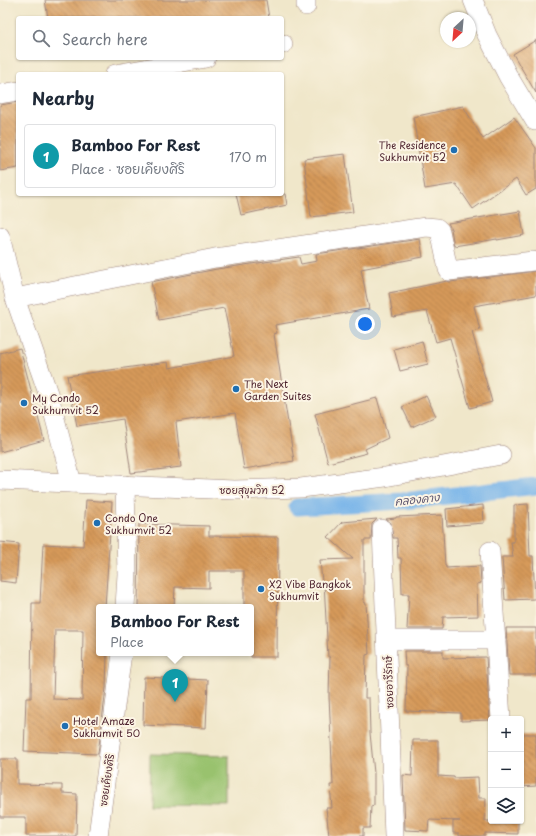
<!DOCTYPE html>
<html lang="en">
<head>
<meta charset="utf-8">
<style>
	body { margin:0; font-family:"Playpen Sans","Playpen Sans Thai",sans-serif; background:#f2f2f3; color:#1f2937 }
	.controls { position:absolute; right:12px; bottom:12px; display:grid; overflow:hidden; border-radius:4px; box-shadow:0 1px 3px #0004 }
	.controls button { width:36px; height:36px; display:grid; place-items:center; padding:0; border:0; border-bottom:1px solid #e0e1e3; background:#fff; color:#1f2937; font:20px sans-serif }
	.compass { position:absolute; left:440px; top:12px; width:36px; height:36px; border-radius:50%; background:#fff; box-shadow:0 1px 3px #0004; rotate:206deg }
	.you { position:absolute; left:365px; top:324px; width:14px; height:14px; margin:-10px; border:3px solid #fff; border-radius:50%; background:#1a73e8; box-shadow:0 0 0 6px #1a73e833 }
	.badge { display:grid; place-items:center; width:26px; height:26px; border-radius:50%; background:#7c3aed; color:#fff; font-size:13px; font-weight:700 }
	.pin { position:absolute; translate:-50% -33px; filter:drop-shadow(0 1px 2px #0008) }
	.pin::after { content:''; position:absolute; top:21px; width:14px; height:12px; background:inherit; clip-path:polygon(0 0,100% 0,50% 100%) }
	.popup { position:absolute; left:96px; top:604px; width:158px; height:52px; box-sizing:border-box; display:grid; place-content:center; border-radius:4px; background:#fff; filter:drop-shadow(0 1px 3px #0005); font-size:13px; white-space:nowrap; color:#747a83 }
	.popup b { font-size:15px; color:#1f2937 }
	.popup::after { content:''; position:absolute; left:50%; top:100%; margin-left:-8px; border:8px solid transparent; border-top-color:#fff }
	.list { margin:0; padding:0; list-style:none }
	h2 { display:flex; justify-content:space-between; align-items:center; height:52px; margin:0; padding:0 16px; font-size:17px }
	h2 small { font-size:13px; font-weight:400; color:#747a83 }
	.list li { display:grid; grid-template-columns:26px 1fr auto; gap:12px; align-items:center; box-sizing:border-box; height:64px; margin:0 8px 8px; padding:0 8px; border:1px solid #e0e1e3; border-radius:4px }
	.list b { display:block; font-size:15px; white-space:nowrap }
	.list p { margin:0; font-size:13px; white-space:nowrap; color:#747a83 }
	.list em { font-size:13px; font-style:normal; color:#747a83 }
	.icon { flex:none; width:22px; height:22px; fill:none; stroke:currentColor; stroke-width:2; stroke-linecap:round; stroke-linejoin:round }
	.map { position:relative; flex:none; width:536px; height:836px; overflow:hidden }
	.search { position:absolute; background:#fff; box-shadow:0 1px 3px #0004; left:16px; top:16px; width:268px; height:44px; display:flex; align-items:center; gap:10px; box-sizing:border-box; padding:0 14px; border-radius:4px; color:#747a83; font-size:15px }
	.panel { position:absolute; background:#fff; box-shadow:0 1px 3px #0004; left:16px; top:72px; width:268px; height:124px; border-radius:4px }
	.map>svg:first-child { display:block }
	.garden { fill:#99c26e; stroke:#72704c }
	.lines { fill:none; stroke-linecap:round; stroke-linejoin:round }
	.canal { stroke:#77b4e9; stroke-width:17 }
	.building { fill:url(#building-back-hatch); fill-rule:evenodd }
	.minor-casing { stroke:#9d837a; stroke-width:20 }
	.minor { stroke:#fff; stroke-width:19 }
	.poi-dot { fill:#1f6fb2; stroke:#fcf5e5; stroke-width:1.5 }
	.labels { text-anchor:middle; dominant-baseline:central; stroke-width:4; stroke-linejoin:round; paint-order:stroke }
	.poi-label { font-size:10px; fill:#4a1f2b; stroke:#fcf5e5; text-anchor:start }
	.street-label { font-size:10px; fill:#4a1f2b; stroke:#fcf5e5 }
	.water-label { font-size:11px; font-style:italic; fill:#5a536e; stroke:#fcf5e5 }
</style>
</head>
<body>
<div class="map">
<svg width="536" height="836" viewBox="0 0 536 836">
	<defs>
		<pattern id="building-back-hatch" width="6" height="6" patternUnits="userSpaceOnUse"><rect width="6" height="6" fill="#d69a5a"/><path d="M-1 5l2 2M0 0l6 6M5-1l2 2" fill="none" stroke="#b07d4b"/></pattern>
	</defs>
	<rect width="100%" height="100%" fill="#fcf5e5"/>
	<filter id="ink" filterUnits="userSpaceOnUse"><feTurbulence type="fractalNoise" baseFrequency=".025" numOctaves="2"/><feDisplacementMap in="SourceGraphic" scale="8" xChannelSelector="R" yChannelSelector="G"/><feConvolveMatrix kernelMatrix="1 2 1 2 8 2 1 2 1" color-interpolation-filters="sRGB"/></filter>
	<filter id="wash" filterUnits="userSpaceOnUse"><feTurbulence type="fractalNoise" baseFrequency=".012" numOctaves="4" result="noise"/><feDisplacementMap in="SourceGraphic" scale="16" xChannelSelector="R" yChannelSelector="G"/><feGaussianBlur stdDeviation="0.9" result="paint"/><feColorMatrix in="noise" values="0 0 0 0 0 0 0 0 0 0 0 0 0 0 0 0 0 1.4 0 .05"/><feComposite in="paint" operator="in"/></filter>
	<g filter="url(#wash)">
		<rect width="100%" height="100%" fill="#f0e7ca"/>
		<polygon class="garden" points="150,754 229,756 229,806 149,805"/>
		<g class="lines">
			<polyline class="canal" points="297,507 403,501 536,486"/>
		</g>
		<g id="blocks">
			<g class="building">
				<polygon points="45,0 266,0 269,18 48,18"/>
				<polygon points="536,40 536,93 513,54"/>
				<polygon points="18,102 18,168 0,171 0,105"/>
				<polygon points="463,106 483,139 514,117 536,148 536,189 526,195 516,179 473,209 456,184 425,189 413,117"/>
				<polygon points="345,154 353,212 311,217 304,159"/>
				<polygon points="236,194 285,194 287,205 241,215"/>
				<polygon points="520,211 524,235 497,240 497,239 454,246 451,229 448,223"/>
				<polygon points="420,239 423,257 361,269 369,309 275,325 277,333 274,334 294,461 244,469 235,413 176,422 181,467 131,473 123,419 77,426 67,376 168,362 169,368 234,356 224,308 159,320 151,282 217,269 299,257 301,264 317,261 316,254"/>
				<polygon points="536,271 536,295 474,306 480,330 472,332 492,402 470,408 450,338 436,342 427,311 393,317 389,293 447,281 450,282"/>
				<polygon points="422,341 428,364 400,371 394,349"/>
				<polygon points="20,348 44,440 0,452 0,353"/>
				<polygon points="426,396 436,416 412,427 402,407"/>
				<polygon points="377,398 388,438 365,449 367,453 328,463 315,414"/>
				<path d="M86,500l26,2 -7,105h-6v46h8l-1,35 -8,66 -74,-3 2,-53h5l1,-95h8l3,-59 40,2zM55,630h28l-1,70 -29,-1z"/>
				<polygon points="528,504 530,556 533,556 535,599 505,600 502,557 513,557 511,542 514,542 514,505"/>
				<polygon points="483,505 484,523 447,526 446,509"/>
				<polygon points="442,515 445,566 446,566 446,568 480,566 481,583 477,584 478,616 443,617 442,629 407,629 409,594 402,594 401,558 398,558 397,538 393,538 391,523 386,519 396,518 396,517"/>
				<polygon points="377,519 372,524 371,540 364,540 364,603 366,603 369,654 366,655 365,698 369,698 370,733 374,773 374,805 371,806 370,828 363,828 363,836 329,836 326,808 332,808 330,785 333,785 329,696 330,657 328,657 324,582 322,582 320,560 353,559 328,537 342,522"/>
				<polygon points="139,524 209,526 209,536 278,537 277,657 251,657 251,607 244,607 244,571 209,571 209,588 175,587 174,607 138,607"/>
				<polygon points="0,542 19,544 16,583 0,581"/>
				<polygon points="506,628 536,628 536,675 509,675"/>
				<polygon points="404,651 443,651 443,658 486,657 490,720 461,721 461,713 406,711 407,666 405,666"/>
				<polygon points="144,677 208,680 206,728 143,725"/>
				<polygon points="521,734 536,734 536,786 521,787"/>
				<polygon points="413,740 438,740 438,776 454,777 454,778 478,777 479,798 486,798 485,821 518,821 518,834 485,833 485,836 459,836 459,833 453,833 453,821 460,821 429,820 428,831 405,830 403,775 412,776"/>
				<polygon points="0,759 17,759 17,784 62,785 62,793 77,794 76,836 26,836 26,817 0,817"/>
			</g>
		</g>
	</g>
	<g filter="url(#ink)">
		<use href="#blocks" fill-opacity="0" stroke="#9d837a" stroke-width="1"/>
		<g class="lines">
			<defs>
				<g id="minor">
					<polyline points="473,0 487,35 508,76 535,121"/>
					<polyline points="306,6 306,0"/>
					<polyline points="282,44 283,44"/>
					<polyline points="115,74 206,58"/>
					<polyline points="0,94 18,91"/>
					<polyline points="0,236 15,298 49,396 72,483"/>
					<polyline points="15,298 215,258 426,227 437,228 440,231 448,269 449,271 533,261"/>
					<polyline points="0,480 234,490 301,488 385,477 501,455"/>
					<polyline points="382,529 394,836"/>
					<polyline points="490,551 501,719"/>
					<polyline points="125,607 127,574 125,485"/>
					<polyline points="387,640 496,640"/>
					<polyline points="98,836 122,653"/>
				</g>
			</defs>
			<use href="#minor" class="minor-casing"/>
			<use href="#minor" class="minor"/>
		</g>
	</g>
	<g class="poi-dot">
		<circle cx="454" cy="150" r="4"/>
		<circle cx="236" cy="389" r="4"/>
		<circle cx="24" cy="403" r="4"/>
		<circle cx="97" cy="523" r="4"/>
		<circle cx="261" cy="589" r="4"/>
		<circle cx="65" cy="726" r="4"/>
	</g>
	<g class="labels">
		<g class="poi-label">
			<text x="446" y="144" text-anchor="end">The Residence<tspan x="446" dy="12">Sukhumvit 52</tspan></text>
			<text x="244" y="383">The Next<tspan x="244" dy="12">Garden Suites</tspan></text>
			<text x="32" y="397">My Condo<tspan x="32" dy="12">Sukhumvit 52</tspan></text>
			<text x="105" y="517">Condo One<tspan x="105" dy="12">Sukhumvit 52</tspan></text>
			<text x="269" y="583">X2 Vibe Bangkok<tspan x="269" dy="12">Sukhumvit</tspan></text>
			<text x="73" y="720">Hotel Amaze<tspan x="73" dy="12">Sukhumvit 50</tspan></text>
		</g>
		<g class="street-label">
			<text x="252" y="489">ซอยสุขุมวิท 52</text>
			<text transform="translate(388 682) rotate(-92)">ซอยอารีรักษ์</text>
			<text transform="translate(106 780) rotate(-82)">ซอยเคียงศิริ</text>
		</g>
		<g class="water-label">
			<text transform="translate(417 499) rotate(-6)">คลองคาง</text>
		</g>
	</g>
</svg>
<div class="controls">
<button>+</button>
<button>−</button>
<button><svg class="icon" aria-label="layers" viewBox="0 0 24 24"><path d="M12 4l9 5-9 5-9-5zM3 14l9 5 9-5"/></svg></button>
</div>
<svg class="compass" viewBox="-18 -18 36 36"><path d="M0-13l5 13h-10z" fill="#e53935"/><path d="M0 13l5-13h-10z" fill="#747a83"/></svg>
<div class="you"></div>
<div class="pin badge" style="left:175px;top:702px;background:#0f9aa8">1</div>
<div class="popup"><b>Bamboo For Rest</b>Place</div>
<div class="search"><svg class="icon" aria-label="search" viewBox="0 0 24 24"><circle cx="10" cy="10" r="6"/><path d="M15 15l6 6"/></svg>Search here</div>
<section class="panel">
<h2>Nearby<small></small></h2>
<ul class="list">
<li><span class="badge" style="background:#0f9aa8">1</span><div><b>Bamboo For Rest</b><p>Place · ซอยเคียงศิริ</p></div><em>170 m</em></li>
</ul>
</section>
</div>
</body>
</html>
